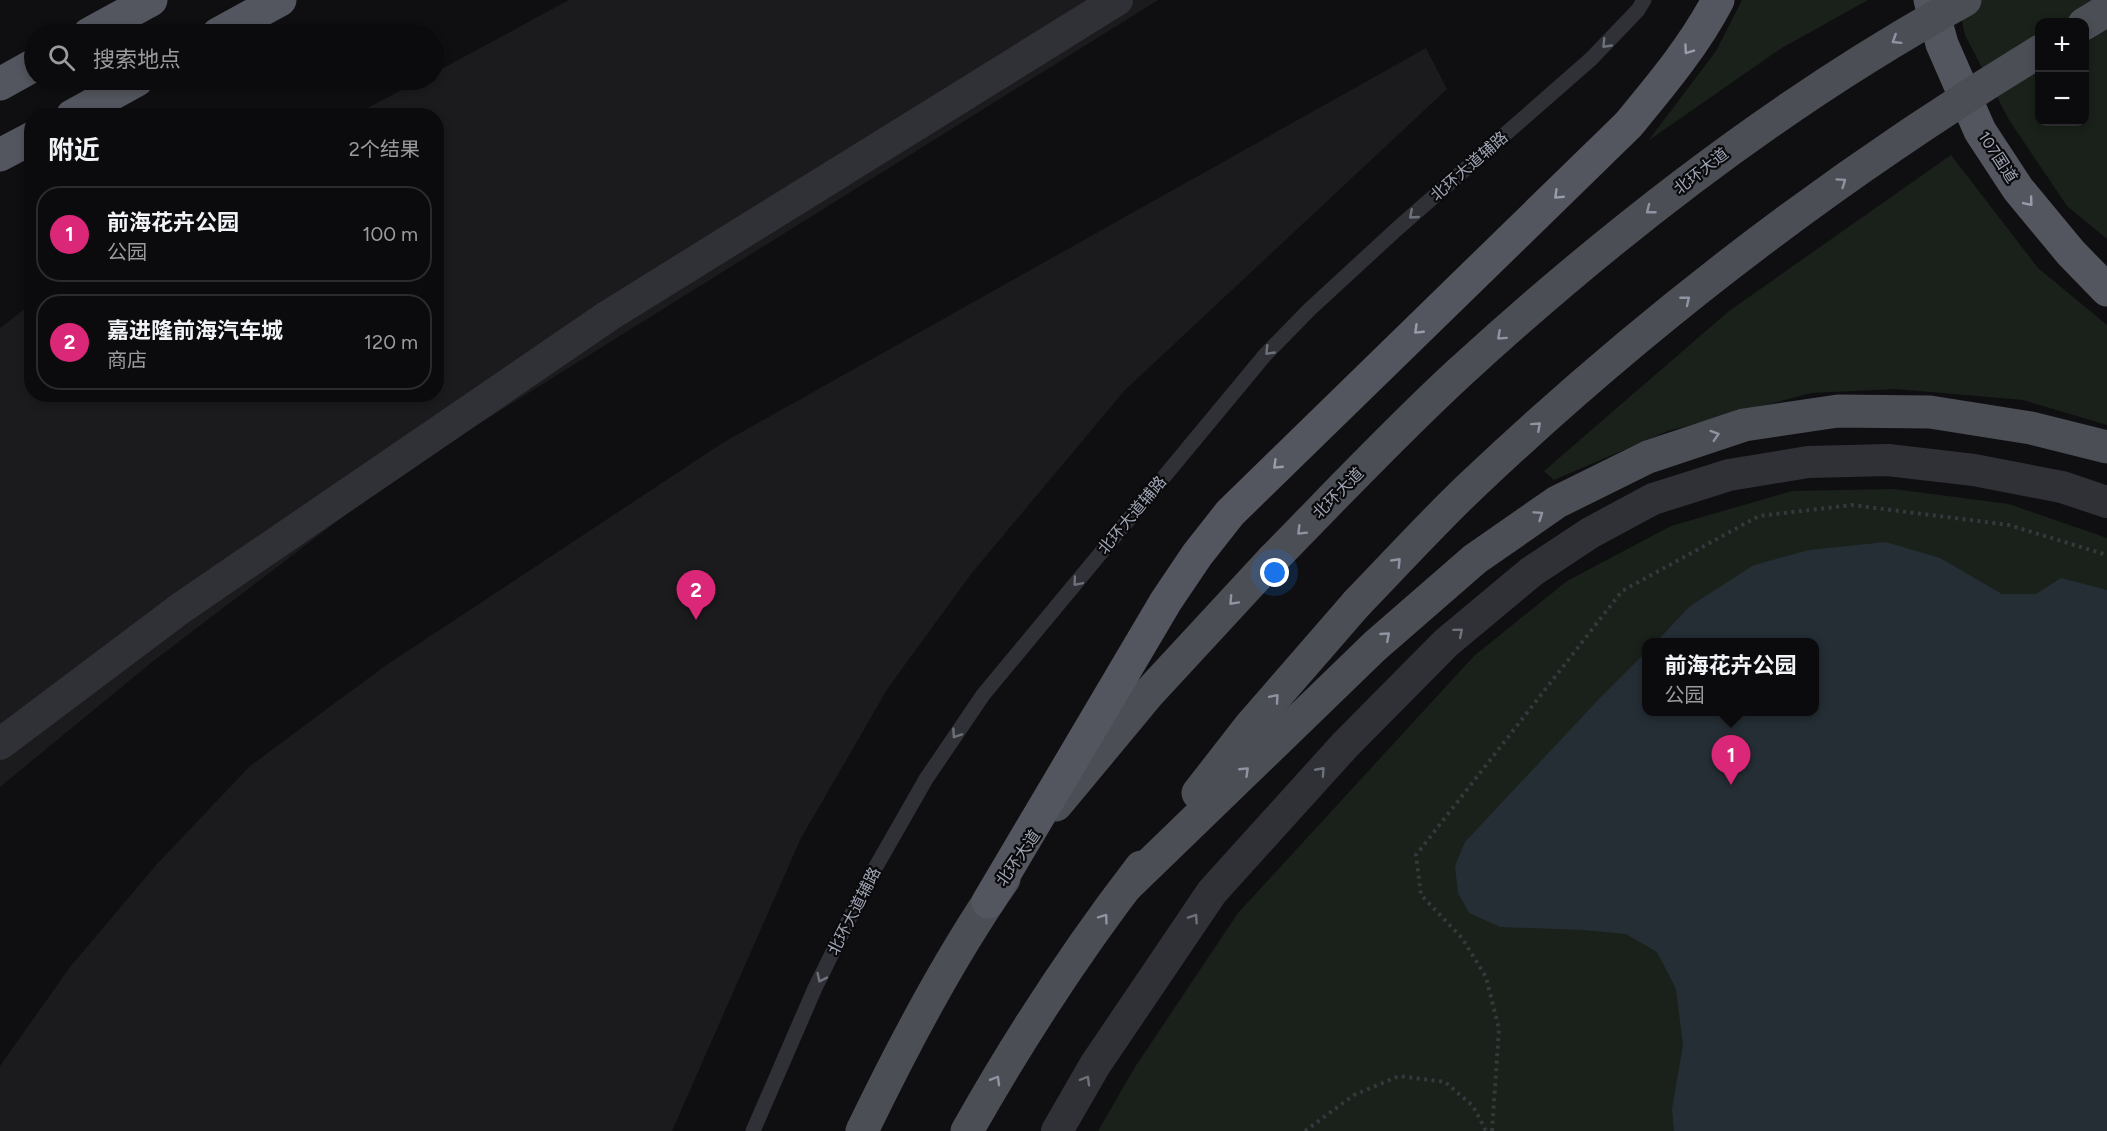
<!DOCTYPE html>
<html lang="zh">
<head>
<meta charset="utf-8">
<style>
	body { margin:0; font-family:Figtree,"Noto Sans SC",sans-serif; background:#19191b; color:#f1f3f6 }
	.controls { position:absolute; right:18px; top:18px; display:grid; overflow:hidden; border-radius:12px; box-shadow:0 3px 9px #0003 }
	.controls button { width:54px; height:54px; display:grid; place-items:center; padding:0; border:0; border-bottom:2px solid #2b2b2e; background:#0b0b0d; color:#f1f3f6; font:30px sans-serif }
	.you { position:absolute; left:1275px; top:573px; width:21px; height:21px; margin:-15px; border:4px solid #fff; border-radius:50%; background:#1a73e8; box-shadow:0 0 0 9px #1a73e833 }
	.badge { display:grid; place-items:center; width:39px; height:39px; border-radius:50%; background:#db2777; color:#fff; font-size:20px; font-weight:700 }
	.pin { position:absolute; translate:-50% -50px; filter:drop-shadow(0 2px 3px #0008) }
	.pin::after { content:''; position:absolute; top:32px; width:21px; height:18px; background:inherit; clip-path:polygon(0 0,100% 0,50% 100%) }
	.popup { position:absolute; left:1642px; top:638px; width:177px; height:78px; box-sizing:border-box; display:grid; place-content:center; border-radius:12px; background:#0b0b0d; filter:drop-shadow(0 2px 4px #0005); font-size:20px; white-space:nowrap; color:#9a9b9d }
	.popup b { font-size:22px; color:#f1f3f6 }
	.popup::after { content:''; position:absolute; left:50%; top:100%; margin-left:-12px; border:12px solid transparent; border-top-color:#0b0b0d }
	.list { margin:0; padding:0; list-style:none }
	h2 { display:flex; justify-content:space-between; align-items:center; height:78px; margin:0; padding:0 24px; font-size:26px }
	h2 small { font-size:20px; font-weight:400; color:#9a9b9d }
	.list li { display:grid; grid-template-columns:39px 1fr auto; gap:18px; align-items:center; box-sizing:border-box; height:96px; margin:0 12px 12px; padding:0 12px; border:2px solid #2b2b2e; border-radius:24px }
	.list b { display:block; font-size:22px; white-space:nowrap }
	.list p { margin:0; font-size:20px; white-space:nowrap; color:#9a9b9d }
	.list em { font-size:20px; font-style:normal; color:#9a9b9d }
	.icon { flex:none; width:33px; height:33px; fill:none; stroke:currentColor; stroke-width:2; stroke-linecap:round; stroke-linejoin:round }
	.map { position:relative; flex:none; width:2107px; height:1131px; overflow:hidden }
	.search { position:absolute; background:#0b0b0d; box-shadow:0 3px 9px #0003; left:24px; top:24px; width:420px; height:66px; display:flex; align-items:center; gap:15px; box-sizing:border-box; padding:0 21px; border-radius:33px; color:#9a9b9d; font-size:22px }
	.panel { position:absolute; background:#0b0b0d; box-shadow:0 3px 9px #0003; left:24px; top:108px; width:420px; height:294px; border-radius:24px }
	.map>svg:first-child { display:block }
	.built { fill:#1b1b1e }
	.green { fill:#19211a; fill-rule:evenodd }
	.water { fill:#252e35 }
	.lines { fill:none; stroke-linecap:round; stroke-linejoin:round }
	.path { stroke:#36383d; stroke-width:4; stroke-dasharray:3 4.5; stroke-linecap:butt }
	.service { stroke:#303136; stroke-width:15 }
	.minor { stroke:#303136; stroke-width:32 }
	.primary { stroke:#4c4e56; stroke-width:33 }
	.trunk { stroke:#54565f; stroke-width:33 }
	.primary-bridge { stroke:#4c4e56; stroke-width:33 }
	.oneway { stroke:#8e94a1 }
	.oneway2 { stroke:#6d717b }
	.oneway3 { stroke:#989dac }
	.labels { text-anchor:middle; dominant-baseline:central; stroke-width:4.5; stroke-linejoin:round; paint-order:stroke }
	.street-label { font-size:16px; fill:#9fa5b4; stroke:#0a0a0c }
</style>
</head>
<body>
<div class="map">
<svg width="2107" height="1131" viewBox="0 0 2107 1131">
	<rect width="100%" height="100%" fill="#0f0f11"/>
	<g class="built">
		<polygon points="569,0 1158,0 402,472 152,662 0,787 0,328 31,304 32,394 436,394 436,116 354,115 421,80 434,80 434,73"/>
		<polygon points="1426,48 1447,89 1124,391 971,574 888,688 801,838 672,1131 0,1131 0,1066 70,967 157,864 250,766 385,666 724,442"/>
	</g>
	<g class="green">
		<polygon points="1742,0 1868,0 1780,49 1648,141 1716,51"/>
		<path d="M1957,0h150v239l-40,-33 -58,-86 -44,-85zM2040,22h44v100h-44z"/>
		<polygon points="1951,155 2038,268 2107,325 2107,425 2023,400 1896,389 1811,393 1668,431 1554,480 1544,471 1729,311"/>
		<path d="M1894,489l115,15 98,34v593h-1009l37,-64 103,-154 236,-257 93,-75 104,-55 121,-35zM1647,642h168v70h-168z"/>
	</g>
	<polygon class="water" points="1886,542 1940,558 2002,594 2036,594 2061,578 2107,590 2107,1131 1674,1131 1672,1109 1683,1045 1676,989 1657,952 1626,934 1584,930 1500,927 1469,913 1458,893 1455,866 1465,842 1598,700 1647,651 1647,712 1815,712 1815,642 1656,642 1690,606 1754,565 1809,550"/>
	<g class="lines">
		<g class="path">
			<polyline points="1305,1131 1354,1095 1399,1076 1445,1082 1473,1106 1486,1131"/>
			<polyline points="1492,1131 1499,1029 1486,977 1462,938 1421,895 1416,855 1622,591 1759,516 1852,505 2009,525 2107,555"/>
		</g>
		<polyline class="service" points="753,1131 815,988 870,877 926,779 983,695 1265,355 1310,309 1398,228 1591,59 1638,10 1644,0"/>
		<g class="minor">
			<polyline points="0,744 181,608 608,316 1117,0"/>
			<polyline points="1057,1131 1095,1065 1212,892 1345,745 1446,643 1531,572 1590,533 1653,499 1729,475 1808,462 1888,460 1974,470 2062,487 2107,502"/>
		</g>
		<g class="primary">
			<polyline points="2084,24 2107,10"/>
			<polyline points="1198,793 1251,725 1357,603"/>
			<polyline points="1056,805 1149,693 1273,559"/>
			<polyline points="1128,885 1375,646 1475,559 1557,502 1648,457 1744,425 1838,411 1930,412 2031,428 2107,447"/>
			<path d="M862,1131c41,-85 88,-175 142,-252"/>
			<path d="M967,1131c52,-92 109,-180 174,-264"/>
		</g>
		<g class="trunk">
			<polyline points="1930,0 1942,44 1980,131 2018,189 2071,253 2107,290"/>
			<polyline points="89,34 151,0"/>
			<polyline points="218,34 280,0"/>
			<polyline points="0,84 34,65"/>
			<polyline points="72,116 137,80"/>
			<polyline points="0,155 32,138"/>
			<path d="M988,902l178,-301 31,-46 33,-42 398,-388c33,-40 66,-79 90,-125"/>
		</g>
		<g class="primary-bridge">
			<path d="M1273,559c62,-63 122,-127 186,-186 155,-142 322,-272 506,-373"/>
			<path d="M1357,603c37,-38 74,-79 114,-117 173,-164 365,-311 569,-435"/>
		</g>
	</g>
	<defs><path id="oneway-chevron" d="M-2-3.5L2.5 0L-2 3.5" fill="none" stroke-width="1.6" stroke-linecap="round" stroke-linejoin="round" transform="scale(1.5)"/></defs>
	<g class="oneway">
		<use href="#oneway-chevron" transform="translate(1896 40) rotate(148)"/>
		<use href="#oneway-chevron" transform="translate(1842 182) rotate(-35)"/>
		<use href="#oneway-chevron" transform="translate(1650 210) rotate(142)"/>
		<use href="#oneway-chevron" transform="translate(1686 300) rotate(-39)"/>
		<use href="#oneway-chevron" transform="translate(1501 336) rotate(138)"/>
		<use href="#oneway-chevron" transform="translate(1537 426) rotate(-42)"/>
		<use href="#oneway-chevron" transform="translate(1715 435) rotate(-18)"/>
		<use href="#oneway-chevron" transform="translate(1539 515) rotate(-34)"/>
		<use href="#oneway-chevron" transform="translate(1301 531) rotate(135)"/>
		<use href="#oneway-chevron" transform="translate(1397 562) rotate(-46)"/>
		<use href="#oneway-chevron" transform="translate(1233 601) rotate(133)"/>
		<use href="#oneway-chevron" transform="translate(1386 636) rotate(-41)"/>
		<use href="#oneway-chevron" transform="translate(1275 698) rotate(-49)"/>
		<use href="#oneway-chevron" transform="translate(1245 771) rotate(-44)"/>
		<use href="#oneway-chevron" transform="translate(1104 918) rotate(-54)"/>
		<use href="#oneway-chevron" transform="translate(996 1080) rotate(-60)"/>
	</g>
	<g class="oneway2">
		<use href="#oneway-chevron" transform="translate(1606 44) rotate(134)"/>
		<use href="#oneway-chevron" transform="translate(1413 215) rotate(139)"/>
		<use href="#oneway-chevron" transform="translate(1269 351) rotate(134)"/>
		<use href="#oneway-chevron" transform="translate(1077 582) rotate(130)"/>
		<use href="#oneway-chevron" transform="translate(1459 632) rotate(-40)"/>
		<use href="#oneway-chevron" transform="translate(956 734) rotate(124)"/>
		<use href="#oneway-chevron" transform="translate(1321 771) rotate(-48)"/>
		<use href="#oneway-chevron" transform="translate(1194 918) rotate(-56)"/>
		<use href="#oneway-chevron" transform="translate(821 978) rotate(116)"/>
		<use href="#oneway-chevron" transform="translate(1086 1080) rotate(-60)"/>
	</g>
	<g class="oneway3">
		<use href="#oneway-chevron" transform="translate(1688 50) rotate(125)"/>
		<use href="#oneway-chevron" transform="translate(1558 195) rotate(136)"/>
		<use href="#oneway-chevron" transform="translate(2029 202) rotate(50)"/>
		<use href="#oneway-chevron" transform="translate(1418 330) rotate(136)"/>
		<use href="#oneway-chevron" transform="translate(1277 465) rotate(136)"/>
	</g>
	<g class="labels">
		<g class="street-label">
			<text transform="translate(1998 157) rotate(57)">107国道</text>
			<text transform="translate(1469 166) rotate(-41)">北环大道辅路</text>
			<text transform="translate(1701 171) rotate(-38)">北环大道</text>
			<text transform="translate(1338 493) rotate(-45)">北环大道</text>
			<text transform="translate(1132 515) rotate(-50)">北环大道辅路</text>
			<text transform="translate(1018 858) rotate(-55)">北环大道</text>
			<text transform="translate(854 911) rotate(-63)">北环大道辅路</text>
		</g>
	</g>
</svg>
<div class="controls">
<button>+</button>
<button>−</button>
</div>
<div class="you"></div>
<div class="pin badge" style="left:1731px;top:785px">1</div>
<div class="popup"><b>前海花卉公园</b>公园</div>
<div class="pin badge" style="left:696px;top:620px">2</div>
<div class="search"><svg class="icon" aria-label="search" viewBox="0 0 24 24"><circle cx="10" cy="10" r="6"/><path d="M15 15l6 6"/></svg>搜索地点</div>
<section class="panel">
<h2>附近<small>2个结果</small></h2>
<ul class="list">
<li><span class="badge">1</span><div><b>前海花卉公园</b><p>公园</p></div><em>100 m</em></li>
<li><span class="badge">2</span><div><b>嘉进隆前海汽车城</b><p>商店</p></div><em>120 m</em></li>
</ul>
</section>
</div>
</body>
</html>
